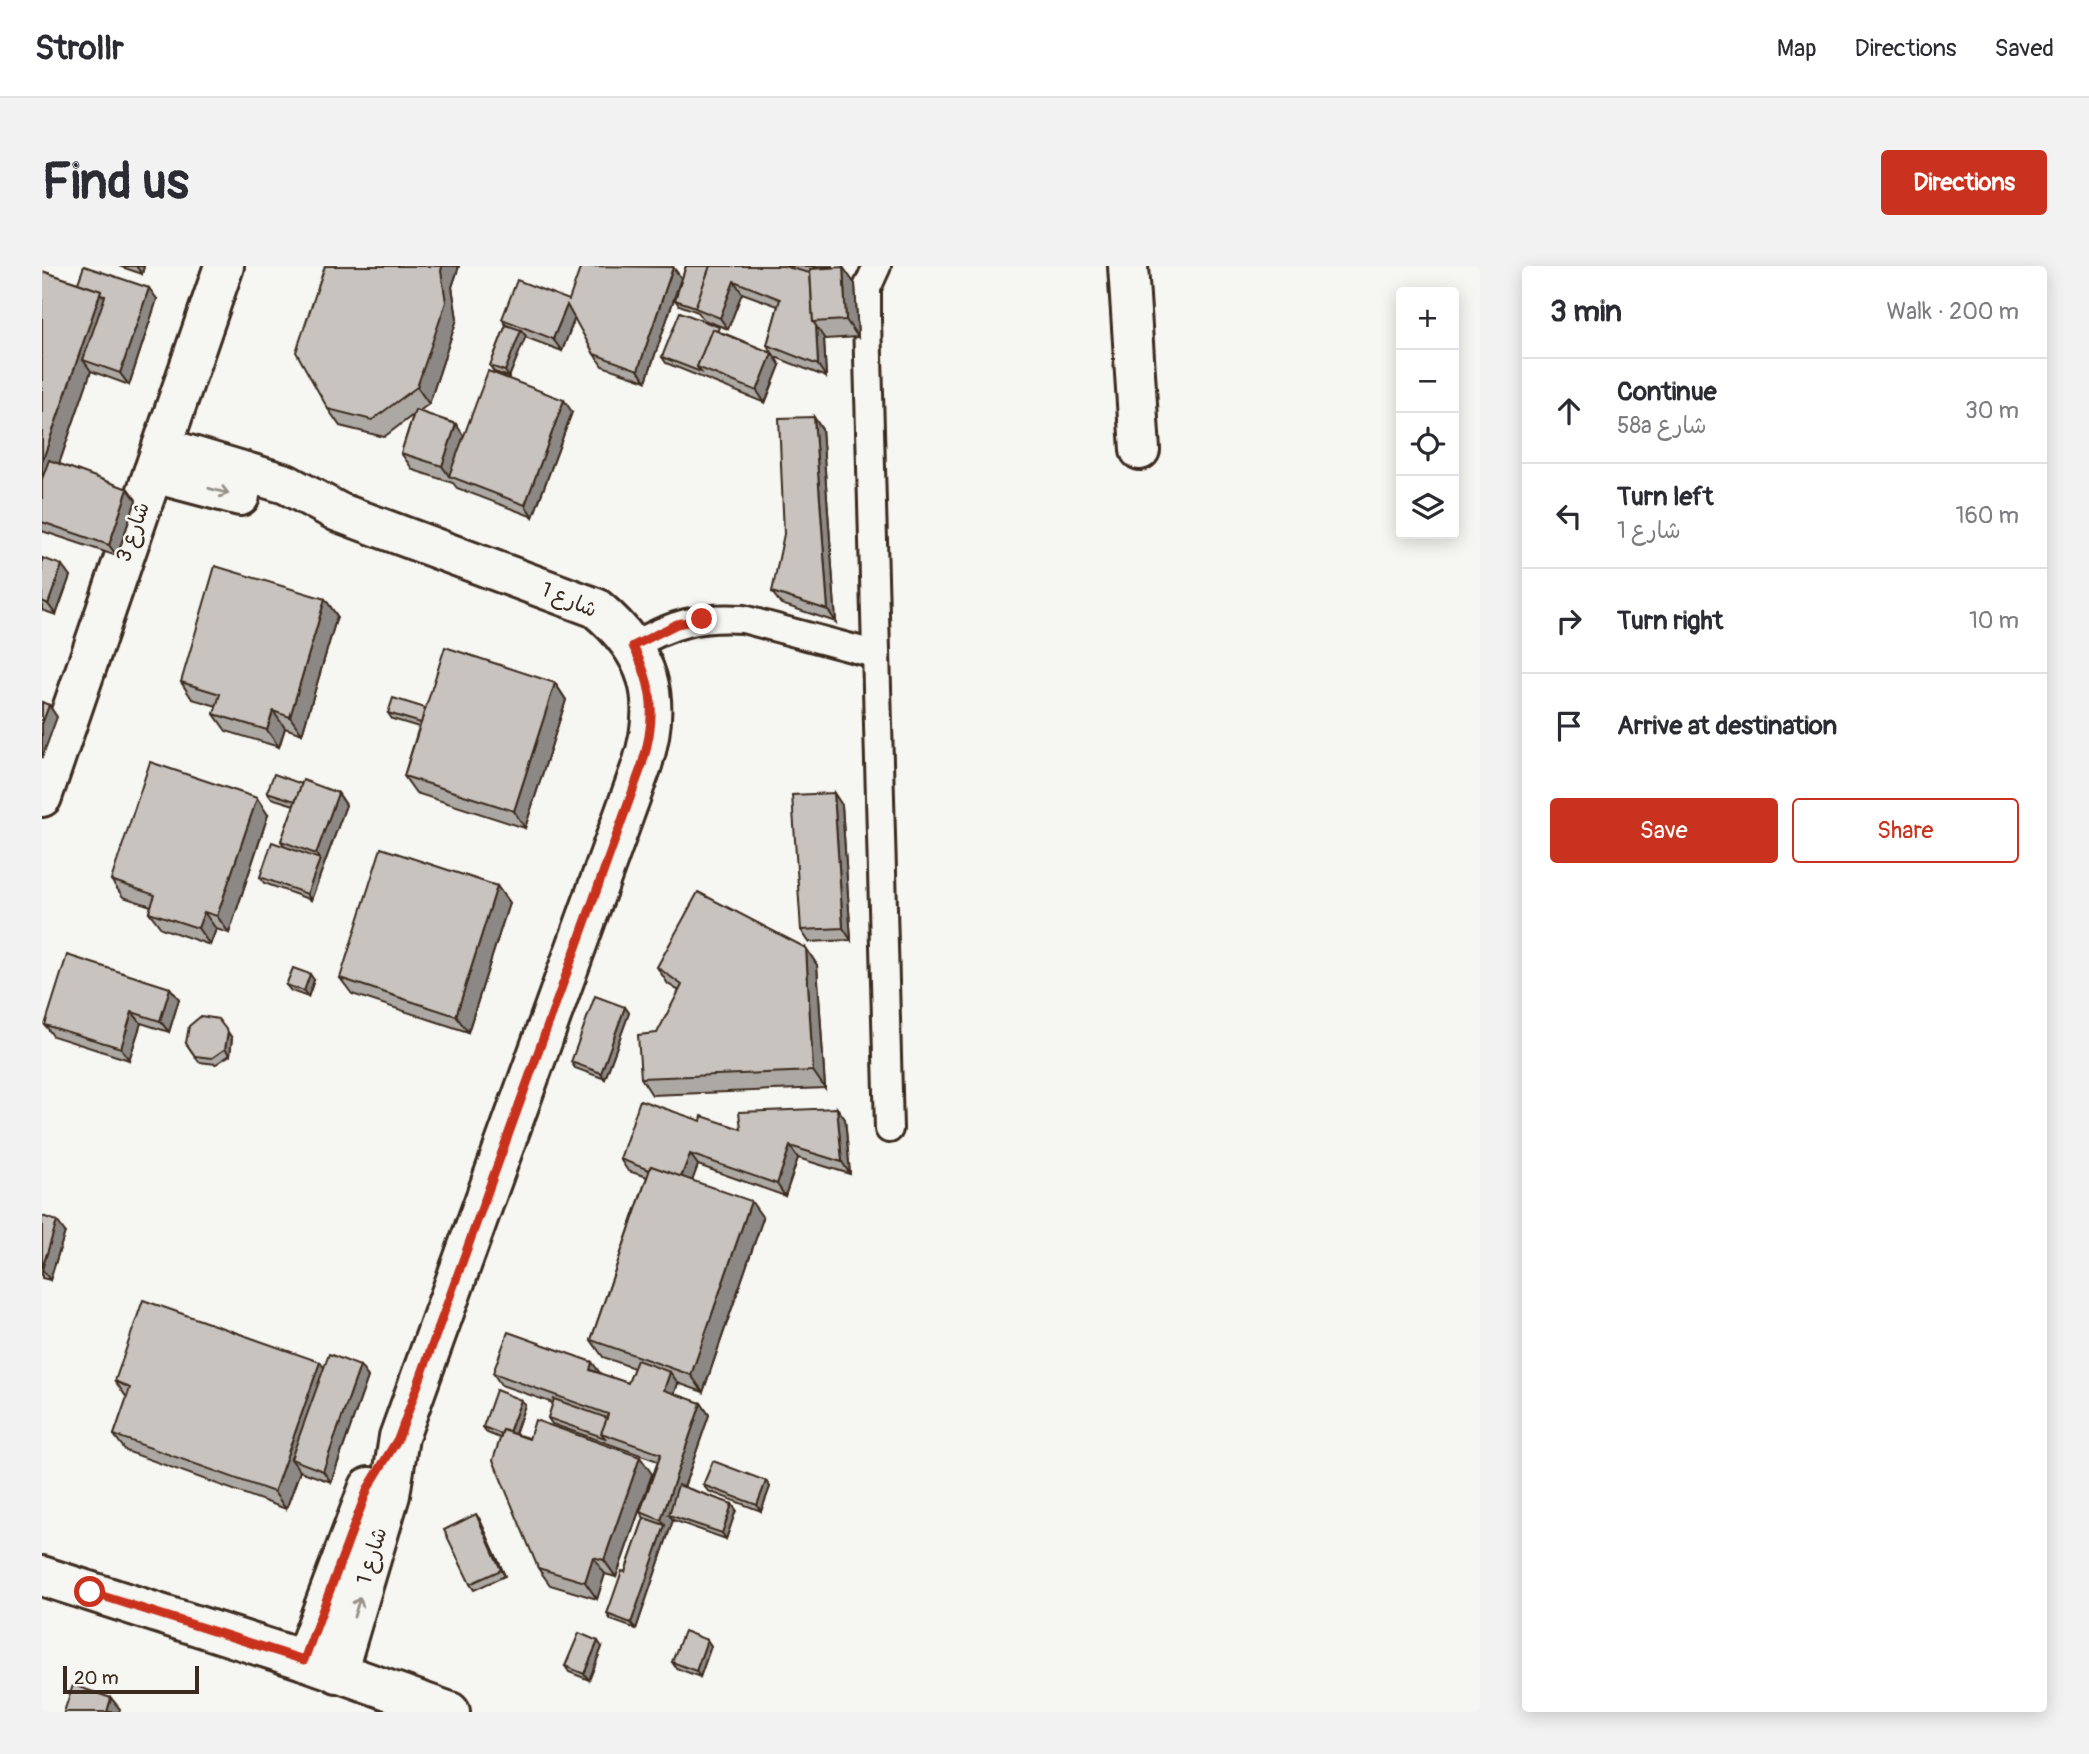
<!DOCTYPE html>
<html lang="en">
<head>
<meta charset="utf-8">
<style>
	body { margin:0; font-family:Pangolin,"Playpen Sans Arabic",sans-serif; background:#f2f2f3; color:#2b2b33 }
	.controls { position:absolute; right:21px; top:21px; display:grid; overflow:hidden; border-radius:7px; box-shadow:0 4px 18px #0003 }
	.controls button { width:63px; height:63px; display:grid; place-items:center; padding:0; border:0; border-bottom:2px solid #e1e1e2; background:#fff; color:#2b2b33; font:35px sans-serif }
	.scale { position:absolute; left:21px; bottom:18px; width:136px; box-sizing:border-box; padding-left:7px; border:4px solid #3b2a1e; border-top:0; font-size:19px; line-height:24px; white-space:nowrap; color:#3b2a1e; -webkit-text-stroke:5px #f6f6f2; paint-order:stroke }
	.stop { position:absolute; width:21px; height:21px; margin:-16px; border:5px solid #c8321e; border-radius:50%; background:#fff }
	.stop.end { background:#c8321e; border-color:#fff; box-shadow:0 2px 7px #0008 }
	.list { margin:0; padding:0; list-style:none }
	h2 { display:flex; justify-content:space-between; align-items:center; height:91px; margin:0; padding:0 28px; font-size:30px }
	h2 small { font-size:23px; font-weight:400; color:#7c7c81 }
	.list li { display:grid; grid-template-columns:46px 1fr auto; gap:21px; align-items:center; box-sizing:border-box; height:105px; padding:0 28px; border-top:2px solid #e1e1e2 }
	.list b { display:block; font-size:26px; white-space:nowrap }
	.list p { margin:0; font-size:23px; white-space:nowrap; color:#7c7c81 }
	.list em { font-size:23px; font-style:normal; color:#7c7c81 }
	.actions { display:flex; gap:14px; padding:21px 28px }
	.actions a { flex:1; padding:16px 0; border:2px solid #c8321e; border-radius:7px; text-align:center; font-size:24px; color:#c8321e }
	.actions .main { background:#c8321e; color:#fff }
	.icon { flex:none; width:38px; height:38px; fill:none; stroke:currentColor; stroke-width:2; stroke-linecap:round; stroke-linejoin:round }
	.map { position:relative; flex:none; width:1438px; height:1446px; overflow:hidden; border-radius:7px }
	header { display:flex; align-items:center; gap:42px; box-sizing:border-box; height:98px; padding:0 35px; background:#fff; border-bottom:2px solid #e1e1e2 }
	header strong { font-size:33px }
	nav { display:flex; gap:38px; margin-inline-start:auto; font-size:24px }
	.intro { display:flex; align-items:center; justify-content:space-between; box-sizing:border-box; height:168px; padding:0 42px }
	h1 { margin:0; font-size:49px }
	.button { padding:18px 32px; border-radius:7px; background:#c8321e; color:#fff; font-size:24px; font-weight:700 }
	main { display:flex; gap:42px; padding:0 42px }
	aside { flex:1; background:#fff; border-radius:7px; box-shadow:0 4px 18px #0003 }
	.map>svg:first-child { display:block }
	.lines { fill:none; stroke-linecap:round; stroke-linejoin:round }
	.service-casing { stroke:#3b2a1e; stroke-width:32 }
	.minor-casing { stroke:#3b2a1e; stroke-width:44 }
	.service { stroke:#f6f6f2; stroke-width:26 }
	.minor { stroke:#f6f6f2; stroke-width:38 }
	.wall { fill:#aca8a3; stroke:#3b2a1e; stroke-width:2 }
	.shaded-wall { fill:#8c8885; stroke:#3b2a1e; stroke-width:2 }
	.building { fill:#c8c3be; stroke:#3b2a1e; stroke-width:2 }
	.oneway { stroke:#989088 }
	.route { stroke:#c8321e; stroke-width:9 }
	.labels { text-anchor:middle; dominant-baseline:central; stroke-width:5; stroke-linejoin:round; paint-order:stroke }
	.street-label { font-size:21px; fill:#3b2a1e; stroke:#f6f6f2 }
</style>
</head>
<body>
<header>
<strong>Strollr</strong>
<nav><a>Map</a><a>Directions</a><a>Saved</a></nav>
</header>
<div class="intro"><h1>Find us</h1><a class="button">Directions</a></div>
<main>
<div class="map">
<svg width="1438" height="1446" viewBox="0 0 1438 1446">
	<rect width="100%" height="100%" fill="#f6f6f2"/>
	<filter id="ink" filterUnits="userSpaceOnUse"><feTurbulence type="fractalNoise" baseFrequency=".0143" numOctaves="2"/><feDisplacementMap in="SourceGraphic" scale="14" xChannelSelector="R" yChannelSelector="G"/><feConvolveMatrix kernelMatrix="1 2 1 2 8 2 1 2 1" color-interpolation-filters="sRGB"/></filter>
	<g filter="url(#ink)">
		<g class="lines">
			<defs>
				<g id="service">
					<polyline points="835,0 825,22 825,54 847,863"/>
					<path d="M591,380c38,-22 66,-30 110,-27l131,35"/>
				</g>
				<g id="minor">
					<polyline points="1086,0 1098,184"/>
					<path d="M120,181l124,37 52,28 258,96c54,45 67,90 46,157l-243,672 -9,58 -53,178"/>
					<polyline points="111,207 198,230"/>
					<polyline points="0,531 182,0"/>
					<polyline points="0,1310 262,1394 408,1446"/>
					<polyline points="262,1394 327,1221"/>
				</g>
			</defs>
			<use href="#service" class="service-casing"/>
			<use href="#minor" class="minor-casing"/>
			<use href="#service" class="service"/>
			<use href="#minor" class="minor"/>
		</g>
		<g class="wall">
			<polygon points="77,0 102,0 100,8"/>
			<polygon points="283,0 417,0 410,21 415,53 387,138 376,146 422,170 530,146 491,251 415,222 411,217 371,204 359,187 371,149 342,171 298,160 286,143"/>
			<polygon points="644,0 754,4 743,0 790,0 790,2 813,18 816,71 783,73 782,72 784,111 733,91 725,79 736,40 700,27 686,63 662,54 656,46 637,39 633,34"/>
			<polygon points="631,1 639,12 604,115 560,100 552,88 533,52 520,85 483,71 467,111 452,106 448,100 464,59 460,53 527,34"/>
			<polygon points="0,5 36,17 115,33 87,119 49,105 17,198 86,223 94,234 75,290 0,265"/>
			<polygon points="681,67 730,87 738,99 723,137 624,97 620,91"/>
			<polygon points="780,163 794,356 739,338 730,326"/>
			<polygon points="0,292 28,310 14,349 0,344"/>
			<polygon points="283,333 295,350 260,468 243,462 237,481 184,465 172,448 175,440 150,433 139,416"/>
			<polygon points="513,417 524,434 483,562 374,527 362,510 377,461 350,453 346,447 383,442"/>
			<polygon points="260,518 296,527 304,539 269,634 222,617 218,611 243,581 239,575 252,539 229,532 225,526"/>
			<polygon points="800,539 809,674 767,676 759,664"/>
			<polygon points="226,549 187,667 174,663 168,679 119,662 107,646 109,640 81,631 69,614"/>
			<polygon points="455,620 467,637 426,766 310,728 298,712"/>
			<polygon points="764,682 775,699 783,822 610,829 599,812 637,725 626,718 615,701"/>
			<polygon points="272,714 266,731 249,725 244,719"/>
			<polygon points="137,733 127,766 99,757 87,794 11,770 3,759"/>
			<polygon points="583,741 587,747 563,813 533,802 529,796"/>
			<polygon points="190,772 188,789 174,798 157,796 144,777"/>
			<polygon points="795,842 803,853 808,908 756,892 743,930 656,899 650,915 721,952 661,1126 636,1117 632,1128 659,1137 667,1149 642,1221 690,1238 694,1244 684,1273 631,1254 594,1363 569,1354 565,1348 583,1306 602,1252 598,1246 616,1195 510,1158 506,1152 511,1137 459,1119 451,1107 558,1108 586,1117 592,1102 561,1091 549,1074 605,911 586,905 578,893 659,855 699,863"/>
			<polygon points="0,950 23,966 8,1014 0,1012"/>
			<polygon points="318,1100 326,1111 289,1216 258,1205 244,1243 84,1185 72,1169 85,1132 73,1115"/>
			<polygon points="479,1134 483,1139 473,1168 610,1208 574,1311 563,1308 555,1333 508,1319 496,1302 458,1172 445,1167 441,1161"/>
			<polygon points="724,1215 728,1221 719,1245 666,1225 661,1219"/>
			<polygon points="438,1254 463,1310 432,1324 428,1318"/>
			<polygon points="665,1374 669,1380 658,1411 634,1402 630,1396"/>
			<polygon points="560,1381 547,1414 527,1406 523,1400"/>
		</g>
		<g class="shaded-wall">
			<polygon points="94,0 102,0 100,8"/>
			<polygon points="400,0 417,0 410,21 415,53 387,138 375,121"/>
			<polygon points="631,1 639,12 604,115 596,104"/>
			<polygon points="801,1 813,18 816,71 804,54"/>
			<polygon points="692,15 700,27 686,63 678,52"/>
			<polygon points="107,22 115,33 87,119 78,107"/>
			<polygon points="59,25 71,42 41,94 49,105 0,247 0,196"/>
			<polygon points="525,39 533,51 520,85 511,73"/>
			<polygon points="774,60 782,72 784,111 776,99"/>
			<polygon points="479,64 484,70 467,111 463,105"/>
			<polygon points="730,87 738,99 723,137 715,125"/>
			<polygon points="522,134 530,146 491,251 483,239"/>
			<polygon points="772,151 780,163 794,356 786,344"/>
			<polygon points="414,158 425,175 407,210 400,200"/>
			<polygon points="86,223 94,234 75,290 67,279"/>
			<polygon points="20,299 28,310 14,349 6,338"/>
			<polygon points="283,333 295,350 260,468 248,451"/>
			<polygon points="513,417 524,434 483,562 472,545"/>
			<polygon points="7,439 15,451 0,492 0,458"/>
			<polygon points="231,445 243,462 237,481 225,464"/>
			<polygon points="296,527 304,539 269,634 265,628 278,593 274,588"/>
			<polygon points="792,527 800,539 809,674 801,662"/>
			<polygon points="215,532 226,549 187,667 175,650"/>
			<polygon points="455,620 467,637 426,766 414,750"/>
			<polygon points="162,646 174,663 168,679 156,662"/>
			<polygon points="764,682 775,699 783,822 771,805"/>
			<polygon points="268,708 272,714 266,731 262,725"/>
			<polygon points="128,722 137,733 127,766 118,755"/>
			<polygon points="583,741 587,747 563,813 559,807"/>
			<polygon points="90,746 99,757 87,794 79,782"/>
			<polygon points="186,766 190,772 188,789 183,783"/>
			<polygon points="795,842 803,853 808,908 800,896"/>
			<polygon points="748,880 756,892 743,930 735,918"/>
			<polygon points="648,888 656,899 646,926 638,915"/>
			<polygon points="709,935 721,952 661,1126 649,1109"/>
			<polygon points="15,955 23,966 8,1014 0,1003"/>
			<polygon points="278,1096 290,1113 249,1193 258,1205 244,1243 232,1226"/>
			<polygon points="550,1096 558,1107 548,1104"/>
			<polygon points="318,1100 326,1111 289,1216 281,1205"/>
			<polygon points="628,1106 636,1117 630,1136 622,1124"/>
			<polygon points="479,1134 483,1139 470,1176 466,1170"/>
			<polygon points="659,1137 667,1149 632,1250 627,1249 631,1254 594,1363 589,1357 623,1259 619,1254"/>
			<polygon points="598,1191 610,1208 574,1311 562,1294"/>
			<polygon points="724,1215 728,1221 719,1245 715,1239"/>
			<polygon points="690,1238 694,1244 684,1273 680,1267"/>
			<polygon points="434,1248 438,1254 463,1310 459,1304"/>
			<polygon points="551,1291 563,1308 555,1333 543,1316"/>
			<polygon points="665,1374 669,1380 658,1411 654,1405"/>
			<polygon points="556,1375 560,1381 547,1414 542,1408"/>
			<polygon points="69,1432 78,1443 77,1446 65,1446"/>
		</g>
		<g class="building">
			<polygon points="42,0 107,22 78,107 41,94 63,30 58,29 59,25 36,17"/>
			<polygon points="283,0 400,0 399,5 404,36 375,121 330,154 286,143 254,86"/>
			<polygon points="539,0 631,1 596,104 552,88 525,39 511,73 460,53 475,14 527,34"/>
			<polygon points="644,0 668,0 654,41 633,34"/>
			<polygon points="668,0 741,0 768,7 771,56 774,60 776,99 725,79 738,33 692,15 678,52 653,42"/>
			<polygon points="770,0 782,0 782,2 778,3"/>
			<polygon points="801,1 804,54 771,56 768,3"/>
			<polygon points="0,5 59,25 0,196"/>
			<polygon points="638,46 677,61 675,66 670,63 655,101 659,106 620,91"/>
			<polygon points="464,59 479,64 463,105 448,100"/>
			<polygon points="670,63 730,87 715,125 655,101"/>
			<polygon points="446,105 522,134 483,239 407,210"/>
			<polygon points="373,144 414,158 400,200 359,187"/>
			<polygon points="772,151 786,344 730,326 742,268 737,152"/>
			<polygon points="7,194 86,223 67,279 0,256 0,213"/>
			<polygon points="0,292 20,299 6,338 0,335"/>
			<polygon points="173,300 283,333 248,451 231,445 225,464 172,448 178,428 139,416"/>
			<polygon points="403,381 513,417 472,545 362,510"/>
			<polygon points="351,432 383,442 379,457 346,447"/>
			<polygon points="0,436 7,439 0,458"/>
			<polygon points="108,496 215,532 175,650 162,646 156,662 107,646 113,629 69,614"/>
			<polygon points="232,508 260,518 253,535 225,526"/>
			<polygon points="261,514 296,527 274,588 239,575"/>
			<polygon points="792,527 801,662 759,664 750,529"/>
			<polygon points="230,576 278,593 265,628 218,611"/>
			<polygon points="339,582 455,620 414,750 298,712"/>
			<polygon points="656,626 764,682 771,805 599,812 596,769 615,767 640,719 615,701"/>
			<polygon points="25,689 128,722 118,755 90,746 79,782 3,759"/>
			<polygon points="251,702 268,708 262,725 244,719"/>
			<polygon points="553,730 583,741 559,807 529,796"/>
			<polygon points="159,750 176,753 186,766 183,783 170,792 153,790 144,777 147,760"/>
			<polygon points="598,834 659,855 660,850 699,863 697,846 795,842 800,896 748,880 735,918 648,888 639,911 609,900 607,904 578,893"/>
			<polygon points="609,900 709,935 649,1109 549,1074"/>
			<polygon points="0,950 15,955 0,1003"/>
			<polygon points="101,1034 278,1096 232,1226 72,1169 88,1122 73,1115"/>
			<polygon points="466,1066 550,1096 548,1104 586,1117 595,1094 628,1106 622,1124 659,1137 619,1254 598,1246 619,1188 559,1167 566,1148 451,1107"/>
			<polygon points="287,1088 318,1100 281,1205 249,1193"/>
			<polygon points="454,1124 479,1134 467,1166 461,1164 459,1168 441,1161"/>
			<polygon points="512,1133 565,1152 559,1167 563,1172 506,1152"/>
			<polygon points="493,1154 598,1191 562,1294 551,1291 543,1316 496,1302 451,1194 461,1164 487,1173"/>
			<polygon points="671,1195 724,1215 715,1239 661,1219"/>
			<polygon points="636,1219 690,1238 680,1267 627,1249"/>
			<polygon points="434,1248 459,1304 428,1318 402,1264"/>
			<polygon points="602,1252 623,1259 589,1357 565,1348 580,1305 583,1306"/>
			<polygon points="642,1365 665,1374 654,1405 630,1396"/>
			<polygon points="537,1367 556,1375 542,1408 523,1400"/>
			<polygon points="31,1419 69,1432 65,1446 22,1446"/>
		</g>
		<defs><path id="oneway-shaft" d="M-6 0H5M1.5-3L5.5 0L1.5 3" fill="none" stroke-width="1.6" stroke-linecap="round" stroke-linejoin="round" transform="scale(1.75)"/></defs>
		<g class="oneway">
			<use href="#oneway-shaft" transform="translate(177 225) rotate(15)"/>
			<use href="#oneway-shaft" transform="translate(315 1341) rotate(-73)"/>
		</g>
	</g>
	<g class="lines" filter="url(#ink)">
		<path class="route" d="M48,1326l214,68 64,-172 31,-51 243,-672c14,-46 13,-76 -9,-119l44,-22 25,-5"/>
	</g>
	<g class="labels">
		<g class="street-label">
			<text transform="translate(91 266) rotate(-71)">شارع 3</text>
			<text transform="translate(527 334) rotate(23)">شارع 1</text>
			<text transform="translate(330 1290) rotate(-73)">شارع 1</text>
		</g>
	</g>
</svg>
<div class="controls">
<button>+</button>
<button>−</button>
<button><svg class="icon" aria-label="locate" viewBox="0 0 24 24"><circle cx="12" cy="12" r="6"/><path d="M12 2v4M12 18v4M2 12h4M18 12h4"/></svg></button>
<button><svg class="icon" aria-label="layers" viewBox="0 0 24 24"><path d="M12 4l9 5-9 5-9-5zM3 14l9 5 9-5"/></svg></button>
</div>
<div class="scale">20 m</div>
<div class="stop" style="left:48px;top:1326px"></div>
<div class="stop end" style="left:660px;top:353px"></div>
</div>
<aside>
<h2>3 min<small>Walk · 200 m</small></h2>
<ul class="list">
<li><svg class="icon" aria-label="ahead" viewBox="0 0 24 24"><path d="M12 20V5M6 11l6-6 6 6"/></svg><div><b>Continue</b><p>58a شارع</p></div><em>30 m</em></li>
<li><svg class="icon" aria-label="left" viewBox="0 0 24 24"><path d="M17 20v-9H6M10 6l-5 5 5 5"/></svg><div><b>Turn left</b><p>شارع 1</p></div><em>160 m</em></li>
<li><svg class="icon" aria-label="right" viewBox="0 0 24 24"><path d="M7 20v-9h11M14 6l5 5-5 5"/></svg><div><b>Turn right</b></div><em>10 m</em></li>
<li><svg class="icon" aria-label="arrive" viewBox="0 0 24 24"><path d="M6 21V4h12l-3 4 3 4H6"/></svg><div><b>Arrive at destination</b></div></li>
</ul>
<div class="actions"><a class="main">Save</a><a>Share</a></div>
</aside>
</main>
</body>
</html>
